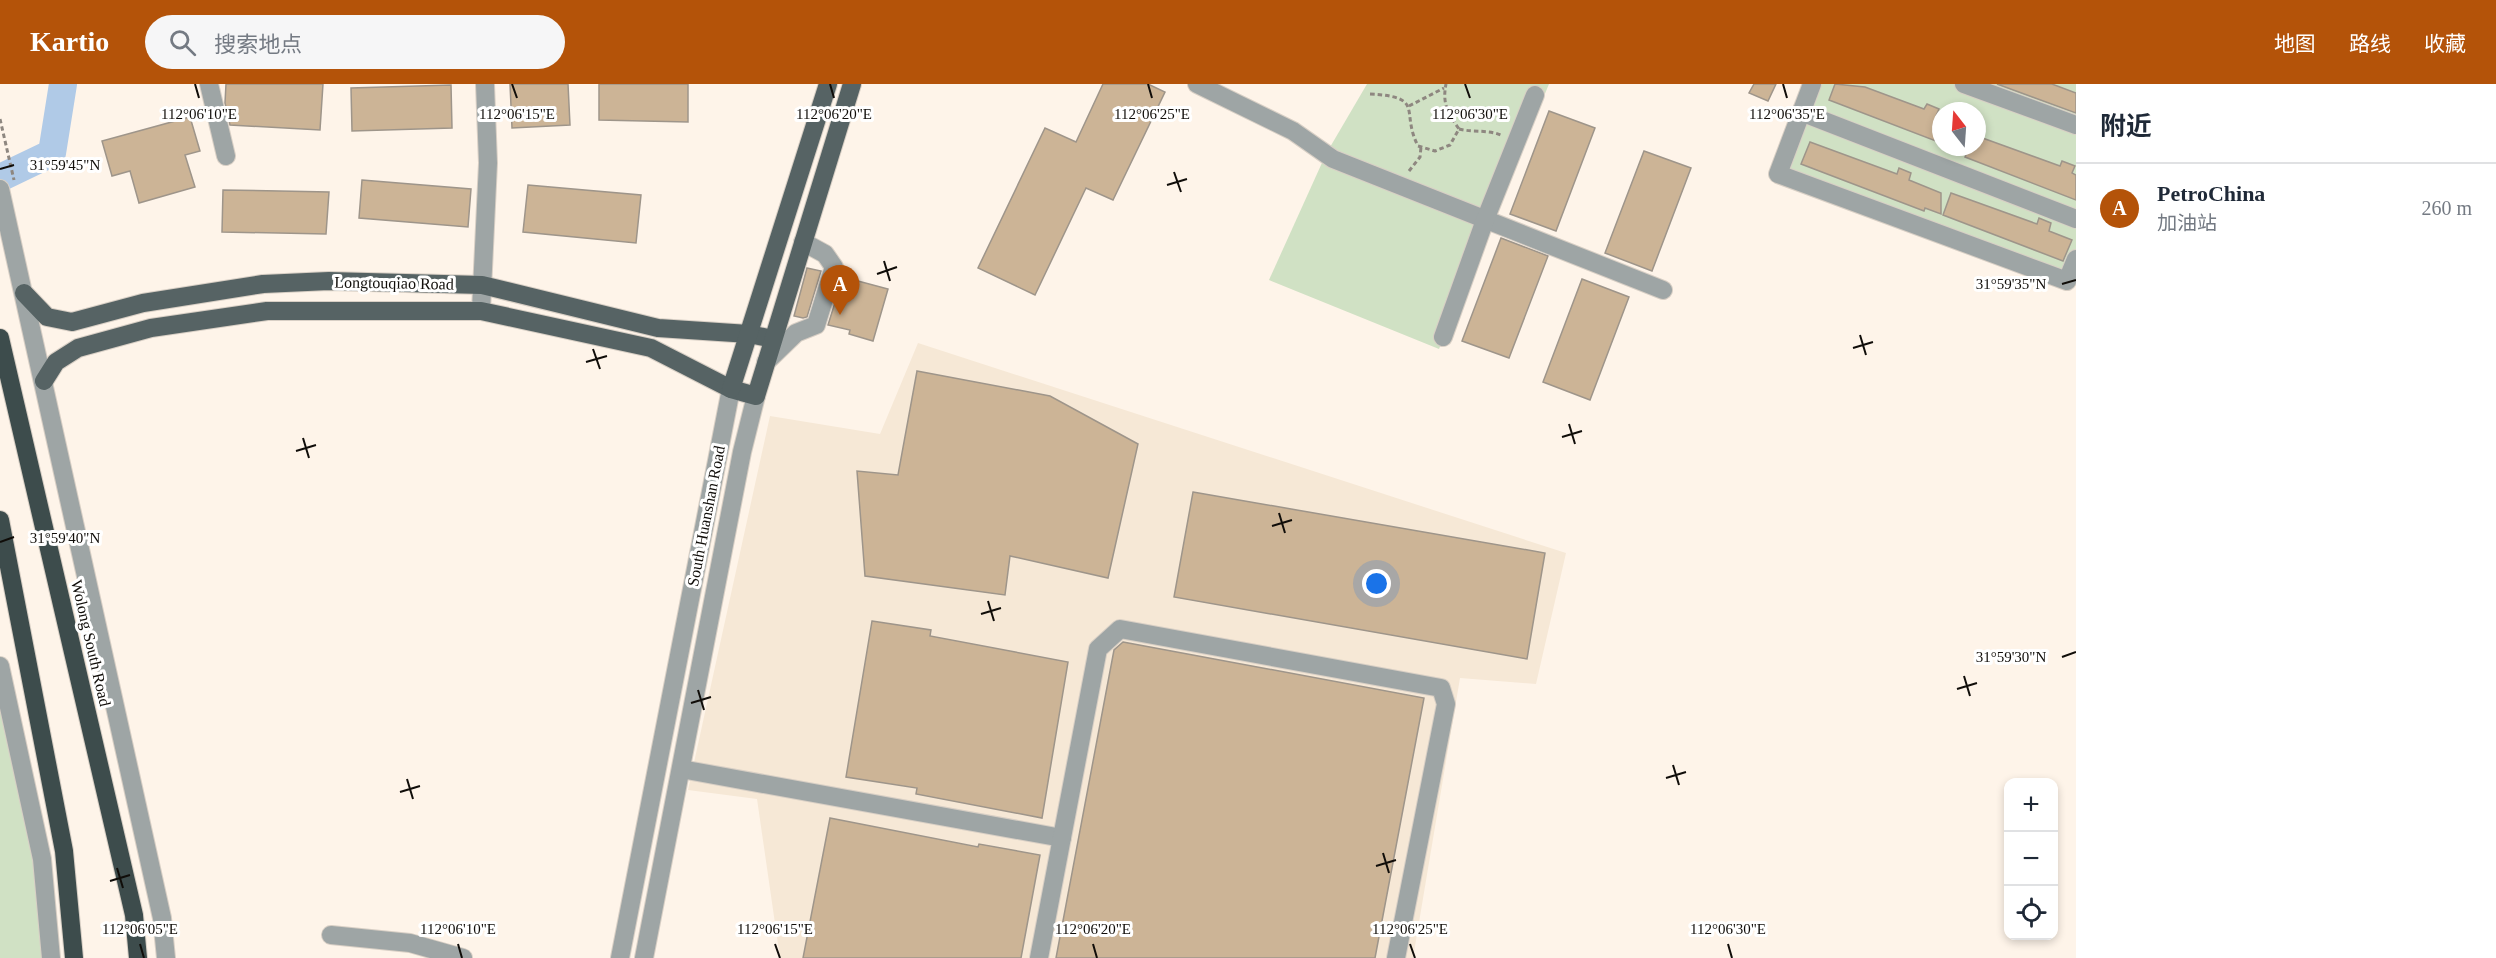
<!DOCTYPE html>
<html lang="zh">
<head>
<meta charset="utf-8">
<style>
	body { margin:0; font-family:"Times New Roman","Noto Sans SC",serif; background:#f6f6f7; color:#1f2937 }
	.controls { position:absolute; right:18px; bottom:18px; display:grid; overflow:hidden; border-radius:12px; box-shadow:0 3px 9px #0003 }
	.controls button { width:54px; height:54px; display:grid; place-items:center; padding:0; border:0; border-bottom:2px solid #e0e1e3; background:#fff; color:#1f2937; font:30px sans-serif }
	.compass { position:absolute; left:1932px; top:18px; width:54px; height:54px; border-radius:50%; background:#fff; box-shadow:0 3px 9px #0003; rotate:343deg }
	.you { position:absolute; left:1377px; top:500px; width:21px; height:21px; margin:-15px; border:4px solid #fff; border-radius:50%; background:#1a73e8; box-shadow:0 0 0 9px #1a73e833 }
	.badge { display:grid; place-items:center; width:39px; height:39px; border-radius:50%; background:#b45309; color:#fff; font-size:20px; font-weight:700 }
	.pin { position:absolute; translate:-50% -50px; filter:drop-shadow(0 2px 3px #0008) }
	.pin::after { content:''; position:absolute; top:32px; width:21px; height:18px; background:inherit; clip-path:polygon(0 0,100% 0,50% 100%) }
	.list { margin:0; padding:0; list-style:none }
	h2 { display:flex; justify-content:space-between; align-items:center; height:78px; margin:0; padding:0 24px; font-size:26px }
	h2 small { font-size:20px; font-weight:400; color:#747a83 }
	.list li { display:grid; grid-template-columns:39px 1fr auto; gap:18px; align-items:center; box-sizing:border-box; height:90px; padding:0 24px; border-top:2px solid #e0e1e3 }
	.list b { display:block; font-size:22px; white-space:nowrap }
	.list p { margin:0; font-size:20px; white-space:nowrap; color:#747a83 }
	.list em { font-size:20px; font-style:normal; color:#747a83 }
	.icon { flex:none; width:33px; height:33px; fill:none; stroke:currentColor; stroke-width:2; stroke-linecap:round; stroke-linejoin:round }
	.map { position:relative; flex:none; width:2076px; height:874px; overflow:hidden }
	header { display:flex; align-items:center; gap:36px; box-sizing:border-box; height:84px; padding:0 30px; background:#b45309; color:#fff }
	header strong { font-size:28px }
	nav { display:flex; gap:33px; margin-inline-start:auto; font-size:21px }
	.search { width:420px; height:54px; background:#f6f6f7; display:flex; align-items:center; gap:15px; box-sizing:border-box; padding:0 21px; border-radius:33px; color:#747a83; font-size:22px }
	main { display:flex }
	aside { flex:1; background:#fff }
	.map>svg:first-child { display:block }
	.built { fill:#f6e8d6 }
	.green { fill:#d0e1c4; fill-rule:evenodd }
	.lines { fill:none; stroke-linecap:round; stroke-linejoin:round }
	.river { stroke:#b0cae7; stroke-width:28 }
	.building { fill:#ccb496; stroke:#9e958a; stroke-width:1.5 }
	.minor-casing { stroke:#d8cfc5; stroke-width:20 }
	.major-casing { stroke:#d8cfc5; stroke-width:20 }
	.highway-casing { stroke:#d8cfc5; stroke-width:20 }
	.path { stroke:#8e8780; stroke-width:3; stroke-dasharray:4.5 3; stroke-linecap:butt }
	.minor { stroke:#9ea5a5; stroke-width:18 }
	.major { stroke:#566364; stroke-width:18 }
	.highway { stroke:#3d4c4c; stroke-width:18 }
	.ticks { fill:none; stroke:#100d09; stroke-width:2 }
	.labels { text-anchor:middle; dominant-baseline:central; stroke-width:6; stroke-linejoin:round; paint-order:stroke }
	.street-label { font-size:16px; fill:#100d09; stroke:#fff }
	.ticks-label { font-size:15px; text-anchor:middle; fill:#100d09; stroke:#fff; stroke-width:6; stroke-linejoin:round; paint-order:stroke }
</style>
</head>
<body>
<header>
<strong>Kartio</strong>
<div class="search"><svg class="icon" aria-label="search" viewBox="0 0 24 24"><circle cx="10" cy="10" r="6"/><path d="M15 15l6 6"/></svg>搜索地点</div>
<nav><a>地图</a><a>路线</a><a>收藏</a></nav>
</header>
<main>
<div class="map">
<svg width="2076" height="874" viewBox="0 0 2076 874">
	<rect width="100%" height="100%" fill="#fef4e9"/>
	<polygon class="built" points="918,259 1566,469 1536,600 1460,594 1413,874 780,874 757,715 688,706 770,332 880,350"/>
	<g class="green">
		<polygon points="1367,0 1549,0 1439,265 1269,196 1326,70"/>
		<path d="M1807,0h269v188l-5,12 -300,-106zM1941,27h36v36h-36z"/>
		<polygon points="0,582 51,874 0,874"/>
	</g>
	<g class="lines">
		<polyline class="river" points="0,94 52,69 63,0"/>
	</g>
	<g class="building">
		<polygon points="226,0 323,0 320,46 230,41 225,19"/>
		<polygon points="510,0 568,0 570,41 512,44"/>
		<polygon points="599,0 688,0 688,38 599,36"/>
		<polygon points="1103,0 1148,0 1165,8 1113,116 1086,104 1035,211 978,184 1045,44 1076,58"/>
		<polygon points="1754,0 1776,0 1768,17 1749,9"/>
		<polygon points="1835,0 1865,3 1924,25 1927,20 1939,25 1936,32 1941,34 1941,59 1829,16"/>
		<polygon points="1997,0 2052,0 2076,9 2076,29"/>
		<polygon points="451,1 452,44 352,47 351,4"/>
		<polygon points="1549,27 1595,44 1556,147 1510,130"/>
		<polygon points="190,33 200,67 185,71 195,103 139,119 130,87 112,92 102,57"/>
		<polygon points="1977,52 2060,82 2062,77 2075,82 2072,89 2076,91 2076,116 1965,73 1969,63 1977,63"/>
		<polygon points="1810,58 1897,90 1899,84 1911,89 1909,96 1941,109 1941,130 1925,124 1924,127 1801,80"/>
		<polygon points="1644,67 1691,84 1652,187 1605,169"/>
		<polygon points="362,96 471,105 468,143 359,134"/>
		<polygon points="528,101 641,111 636,159 523,148"/>
		<polygon points="223,106 329,108 326,150 222,148"/>
		<polygon points="1951,109 2037,140 2039,134 2051,139 2049,147 2072,156 2063,177 1943,131"/>
		<polygon points="1501,154 1548,172 1509,274 1462,257"/>
		<polygon points="807,184 821,187 807,233 803,234 794,232"/>
		<polygon points="843,193 888,205 873,257 849,250 850,246 828,241"/>
		<polygon points="1582,195 1629,213 1590,316 1543,298"/>
		<polygon points="917,287 1050,312 1138,360 1108,494 1010,472 1005,511 865,492 857,387 898,391"/>
		<polygon points="1193,408 1545,469 1527,575 1174,513"/>
		<polygon points="872,537 931,546 930,552 1068,578 1042,734 916,710 917,704 846,693"/>
		<polygon points="1123,558 1424,614 1375,874 1056,874 1114,566"/>
		<polygon points="830,734 978,763 979,760 1040,771 1021,874 803,874"/>
	</g>
	<g class="lines">
		<defs>
			<g id="minor">
				<polyline points="209,0 226,72"/>
				<polyline points="1197,0 1293,47 1333,75 1663,206"/>
				<polyline points="1812,0 1778,90 2067,197 2076,175"/>
				<polyline points="1964,0 2076,41"/>
				<polyline points="1801,28 2076,135"/>
				<polyline points="0,105 162,834 166,874"/>
				<polyline points="481,227 488,79 485,0"/>
				<polyline points="1443,253 1485,136 1535,11"/>
				<polyline points="766,278 796,249 816,241 834,183 825,170 803,158"/>
				<polyline points="0,582 42,775 51,874"/>
				<polyline points="681,685 1062,754"/>
				<polyline points="331,851 410,859 463,874"/>
				<polyline points="620,874 731,305"/>
				<polyline points="644,874 742,368 756,312"/>
				<polyline points="1039,874 1098,565 1120,545 1441,604 1446,620 1396,874"/>
			</g>
			<g id="major">
				<polyline points="24,209 47,233 72,238 143,219 263,200 329,197 482,201 658,244 749,250 773,255"/>
				<polyline points="44,297 56,278 78,264 151,244 267,227 481,227 651,264 731,305 756,312 852,0"/>
				<polyline points="731,305 828,0"/>
			</g>
			<g id="highway">
				<polyline points="0,254 134,831 138,874"/>
				<polyline points="0,436 64,767 74,874"/>
			</g>
		</defs>
		<use href="#minor" class="minor-casing"/>
		<use href="#major" class="major-casing"/>
		<use href="#highway" class="highway-casing"/>
		<g class="path">
			<path d="M1370,10c56,3 30,17 48,52l17,5 15,-6 9,-16c-11,-16 -17,-25 -13,-45"/>
			<polyline points="1409,22 1444,4"/>
			<polyline points="0,35 14,96"/>
			<path d="M1459,45c16,4 30,0 44,7"/>
			<polyline points="1409,87 1420,73 1421,63"/>
		</g>
		<use href="#minor" class="minor"/>
		<use href="#major" class="major"/>
		<use href="#highway" class="highway"/>
	</g>
	<path class="ticks" d="M195,0l4,14M512,0l5,14M830,0l4,14M1148,0l4,14M1465,0l5,14M1783,0l4,14M0,85l14,-4M1174,88l7,20M1167,101l20,-6M884,177l6,20M877,190l20,-7M2062,200l14,-4M1860,251l6,20M1853,264l20,-6M593,265l7,20M586,278l21,-6M1569,340l6,20M1562,353l20,-6M303,354l6,20M296,367l20,-6M1279,429l6,20M1272,442l20,-6M0,458l14,-5M988,517l6,20M981,530l20,-6M2062,573l14,-5M1964,592l6,20M1957,605l20,-6M698,606l6,20M691,619l20,-6M1673,681l6,20M1666,694l20,-6M407,695l6,20M400,708l20,-6M1383,769l6,20M1376,782l20,-6M117,784l6,20M110,797l20,-6M140,860l4,14M458,860l4,14M775,860l5,14M1093,860l4,14M1410,860l5,14M1728,860l4,14"/>
	<g class="labels">
		<g class="street-label">
			<text transform="translate(394 199) rotate(1)">Longtouqiao Road</text>
			<text transform="translate(706 432) rotate(-79)">South Huanshan Road</text>
			<text transform="translate(91 559) rotate(77)">Wolong South Road</text>
		</g>
	</g>
	<g class="ticks-label">
		<text x="199" y="35">112°06'10"E</text>
		<text x="517" y="35">112°06'15"E</text>
		<text x="834" y="35">112°06'20"E</text>
		<text x="1152" y="35">112°06'25"E</text>
		<text x="1470" y="35">112°06'30"E</text>
		<text x="1787" y="35">112°06'35"E</text>
		<text x="65" y="86">31°59'45"N</text>
		<text x="2011" y="205">31°59'35"N</text>
		<text x="65" y="459">31°59'40"N</text>
		<text x="2011" y="578">31°59'30"N</text>
		<text x="140" y="850">112°06'05"E</text>
		<text x="458" y="850">112°06'10"E</text>
		<text x="775" y="850">112°06'15"E</text>
		<text x="1093" y="850">112°06'20"E</text>
		<text x="1410" y="850">112°06'25"E</text>
		<text x="1728" y="850">112°06'30"E</text>
	</g>
</svg>
<div class="controls">
<button>+</button>
<button>−</button>
<button><svg class="icon" aria-label="locate" viewBox="0 0 24 24"><circle cx="12" cy="12" r="6"/><path d="M12 2v4M12 18v4M2 12h4M18 12h4"/></svg></button>
</div>
<svg class="compass" viewBox="-18 -18 36 36"><path d="M0-13l5 13h-10z" fill="#e53935"/><path d="M0 13l5-13h-10z" fill="#747a83"/></svg>
<div class="you"></div>
<div class="pin badge" style="left:840px;top:231px">A</div>
</div>
<aside>
<h2>附近<small></small></h2>
<ul class="list">
<li><span class="badge">A</span><div><b>PetroChina</b><p>加油站</p></div><em>260 m</em></li>
</ul>
</aside>
</main>
</body>
</html>
